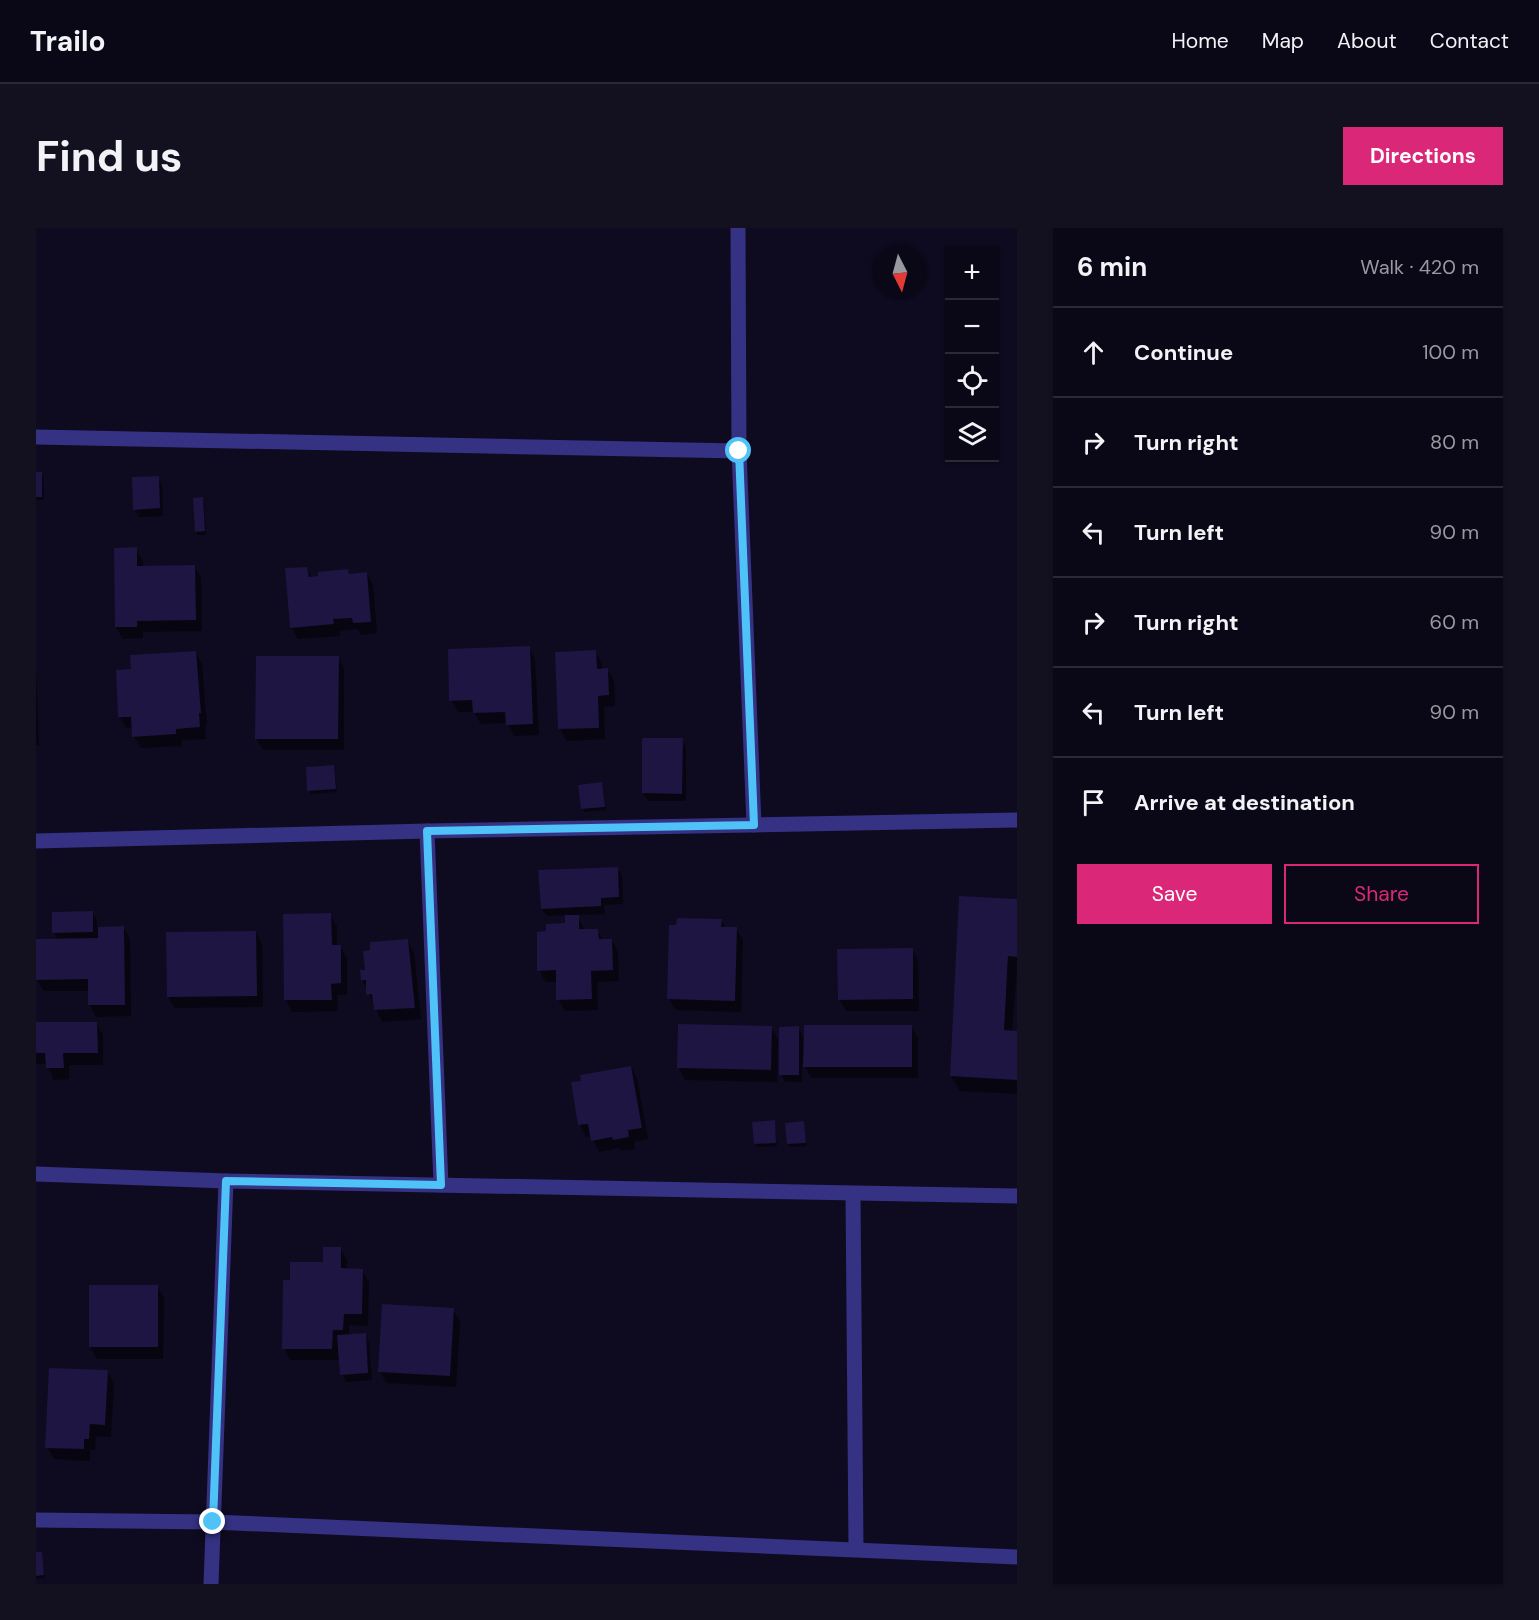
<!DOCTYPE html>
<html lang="en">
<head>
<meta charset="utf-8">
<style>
	body { margin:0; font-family:"DM Sans",sans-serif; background:#131120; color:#f1f3f6 }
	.controls { position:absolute; right:18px; top:18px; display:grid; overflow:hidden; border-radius:0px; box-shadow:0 2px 4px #0004 }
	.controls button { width:54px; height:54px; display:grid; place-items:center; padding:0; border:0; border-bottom:2px solid #2a2936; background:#0a0817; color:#f1f3f6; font:30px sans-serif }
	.compass { position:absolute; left:837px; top:18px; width:54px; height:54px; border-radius:50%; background:#0a0817; box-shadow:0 2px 4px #0004; rotate:174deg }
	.stop { position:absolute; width:18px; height:18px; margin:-14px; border:4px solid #4fc3f7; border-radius:50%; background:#fff }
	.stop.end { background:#4fc3f7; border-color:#fff; box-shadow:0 2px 6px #0008 }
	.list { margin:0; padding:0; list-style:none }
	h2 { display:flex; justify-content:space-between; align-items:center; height:78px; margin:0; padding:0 24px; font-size:26px }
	h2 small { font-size:20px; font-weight:400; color:#999aa1 }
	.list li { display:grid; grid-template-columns:39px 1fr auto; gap:18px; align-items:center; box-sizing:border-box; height:90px; padding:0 24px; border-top:2px solid #2a2936 }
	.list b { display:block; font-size:22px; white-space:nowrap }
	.list em { font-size:20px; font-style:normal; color:#999aa1 }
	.actions { display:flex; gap:12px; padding:18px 24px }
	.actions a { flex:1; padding:14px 0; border:2px solid #db2777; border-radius:0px; text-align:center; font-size:21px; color:#db2777 }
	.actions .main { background:#db2777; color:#fff }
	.icon { flex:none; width:33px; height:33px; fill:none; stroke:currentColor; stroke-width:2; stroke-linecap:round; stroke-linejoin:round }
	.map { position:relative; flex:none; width:981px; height:1356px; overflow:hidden; border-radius:0px }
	header { display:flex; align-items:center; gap:36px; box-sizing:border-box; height:84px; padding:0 30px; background:#0a0817; border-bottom:2px solid #2a2936 }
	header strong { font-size:28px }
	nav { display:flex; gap:33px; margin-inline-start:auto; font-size:21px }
	.intro { display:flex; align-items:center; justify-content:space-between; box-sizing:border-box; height:144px; padding:0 36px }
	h1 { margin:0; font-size:42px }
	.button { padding:15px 27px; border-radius:0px; background:#db2777; color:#fff; font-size:21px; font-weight:700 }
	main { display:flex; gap:36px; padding:0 36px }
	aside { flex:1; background:#0a0817; border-radius:0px; box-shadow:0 2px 4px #0004 }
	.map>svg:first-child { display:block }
	.shadow { fill:#0007 }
	.building { fill:#1e1542 }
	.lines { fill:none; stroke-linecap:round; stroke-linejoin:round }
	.minor { stroke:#353183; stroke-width:15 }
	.route { stroke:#4fc3f7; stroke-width:8 }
</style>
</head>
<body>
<header>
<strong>Trailo</strong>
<nav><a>Home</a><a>Map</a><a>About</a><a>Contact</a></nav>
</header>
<div class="intro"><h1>Find us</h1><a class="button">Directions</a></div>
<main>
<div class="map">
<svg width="981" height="1356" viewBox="0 0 981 1356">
	<rect width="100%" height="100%" fill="#0e0a1f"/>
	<g class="shadow">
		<polygon points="5,245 7,249 8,272 0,272 0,246"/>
		<polygon points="122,249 126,257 127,288 103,289 99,282"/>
		<polygon points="166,271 168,274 170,307 162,307 160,304"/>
		<polygon points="100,321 107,333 107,339 159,339 165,350 166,403 107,404 107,410 87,411 80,399"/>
		<polygon points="271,340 276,350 312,343 314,347 331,346 337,357 341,405 325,407 322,401 303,403 304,408 262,411 255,399"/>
		<polygon points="493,419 499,431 503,507 478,508 471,495 445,496 438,484 422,484 415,472"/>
		<polygon points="559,423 566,435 566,442 571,441 578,453 579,478 568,479 569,511 531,513 524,501"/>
		<polygon points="159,424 166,436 171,497 169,497 170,511 146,512 146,518 105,520 98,508 97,500 90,500 84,489 96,443"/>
		<polygon points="302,430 308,441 308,522 227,522 220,510"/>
		<polygon points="0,442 3,517 0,517"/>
		<polygon points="608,512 646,512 650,520 650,573 612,573 607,565"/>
		<polygon points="298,539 301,564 275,566 273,562"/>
		<polygon points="566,556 570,582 548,584 544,558"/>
		<polygon points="581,640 586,648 587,676 568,677 569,686 541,687 549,703 562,703 567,713 576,712 582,724 583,753 561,754 562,782 529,783 522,771 522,754 510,754 503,742 512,704 530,697 530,687 511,688 506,681"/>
		<polygon points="981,673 981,743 976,804 981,805 981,866 924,863 915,848"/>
		<polygon points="56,685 61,692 61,700 87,699 94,711 95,788 60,789 54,777 53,763 8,763 1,752 22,712 18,704"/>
		<polygon points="294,687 301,699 301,718 304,718 311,730 311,767 301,767 302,783 256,784 250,772"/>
		<polygon points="685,692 689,700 700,700 707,712 705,784 640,782 633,771"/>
		<polygon points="220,705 226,716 227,779 139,780 132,769"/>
		<polygon points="371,713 378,725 385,791 346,794 326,751 330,743"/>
		<polygon points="876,721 882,733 883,783 810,783 803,771"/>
		<polygon points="60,795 67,807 67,837 33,837 33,851 18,852 11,836 0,836 0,796"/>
		<polygon points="875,798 882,810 882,850 776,850 766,835 766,854 749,854 745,846 762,800 769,812"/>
		<polygon points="735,800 742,811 741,854 649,852 643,840"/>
		<polygon points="595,839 601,851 612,911 598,914 599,921 585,923 583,920 563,924 555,908 550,909 544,897 536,856"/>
		<polygon points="738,894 741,918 721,919 719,916"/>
		<polygon points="767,895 771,918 754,919 752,916"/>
		<polygon points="304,1021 311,1032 311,1042 326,1042 333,1054 332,1098 313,1097 313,1107 329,1106 333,1114 336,1152 310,1154 306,1146 305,1132 254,1132 248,1120 255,1054 288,1035"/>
		<polygon points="121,1058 128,1070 127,1131 61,1131 54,1119"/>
		<polygon points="417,1082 424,1093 420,1159 351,1155 344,1144"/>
		<polygon points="71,1143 78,1155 75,1209 60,1208 59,1222 54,1222 54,1233 18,1231 11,1219"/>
		<polygon points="5,1325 9,1350 0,1351 0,1326"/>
	</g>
	<g class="building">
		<rect x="0" y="244" width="6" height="25"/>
		<polygon points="123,248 124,280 97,282 96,249"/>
		<polygon points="167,269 169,303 159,304 157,270"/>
		<polygon points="101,319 101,338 159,337 160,392 101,393 101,399 79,399 78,320"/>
		<polygon points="271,339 273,349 282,348 282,344 312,341 313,346 331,344 335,394 317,395 316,390 297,391 298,396 254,400 249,340"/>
		<polygon points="494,418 497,496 470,497 469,484 437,485 436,472 413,473 412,421"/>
		<polygon points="560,422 561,441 572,440 573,467 562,468 563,500 522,501 519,424"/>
		<polygon points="160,423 165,485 163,485 164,499 140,501 140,506 96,509 95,489 82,489 80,442 95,441 94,427"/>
		<polygon points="220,428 303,428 302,511 219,511"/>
		<polygon points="606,510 647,510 646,566 606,565"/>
		<polygon points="298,537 300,561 271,563 270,539"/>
		<polygon points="566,554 569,579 545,581 542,557"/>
		<polygon points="582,639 583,669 565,670 565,678 505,681 502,642"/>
		<polygon points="923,668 981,671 981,729 972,728 968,802 981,803 981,852 914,848"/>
		<polygon points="57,683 57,704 16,705 16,684"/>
		<polygon points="295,685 296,717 305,717 305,755 295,756 296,772 248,772 247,686"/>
		<polygon points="529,687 543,687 543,701 562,701 563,711 576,711 577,742 555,743 556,771 520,772 520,742 501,743 501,704 510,703 510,696 529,695"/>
		<polygon points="641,690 686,691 685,699 701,699 699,773 631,771 633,697 640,697"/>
		<polygon points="88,698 89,777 52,777 52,751 0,752 0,711 62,710 62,699"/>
		<polygon points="220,703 221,768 131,769 130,704"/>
		<polygon points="372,711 379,780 338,782 336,766 330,767 330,752 325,752 324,742 329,742 327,723 334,722 334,714"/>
		<polygon points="877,720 877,771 802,772 801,721"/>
		<polygon points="0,794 61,794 62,825 27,825 28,840 10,840 9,825 0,825"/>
		<polygon points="642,796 736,798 735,842 641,840"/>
		<polygon points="768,797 876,797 876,839 767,839"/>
		<polygon points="763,798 763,847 743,847 743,799"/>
		<polygon points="595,838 606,900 592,902 593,909 577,912 576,909 555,913 552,896 542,897 535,854 545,853 544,847"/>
		<polygon points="739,892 740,915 718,916 716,894"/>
		<polygon points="768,893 770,915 751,916 749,895"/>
		<polygon points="287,1019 305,1019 305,1040 327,1041 326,1086 308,1086 307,1102 297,1102 296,1121 246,1121 247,1052 254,1052 254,1034 287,1034"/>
		<rect x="53" y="1057" width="69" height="62"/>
		<polygon points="346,1076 418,1080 414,1148 342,1144"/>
		<polygon points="330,1105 332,1145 304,1147 301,1107"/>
		<polygon points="13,1140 72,1142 69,1197 54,1196 53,1211 48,1211 48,1221 9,1220"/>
		<polygon points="0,1324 6,1324 8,1347 0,1348"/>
	</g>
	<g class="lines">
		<g class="minor">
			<polyline points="702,0 703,223 718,597"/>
			<polyline points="0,209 703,223"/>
			<polyline points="391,603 405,957"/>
			<polyline points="0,613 391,603 981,592"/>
			<polyline points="0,946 190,953 981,968"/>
			<polyline points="817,966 820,1321"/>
			<polyline points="0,1292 177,1294 981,1329"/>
			<polyline points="175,1356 190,953"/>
		</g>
	</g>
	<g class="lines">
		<polyline class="route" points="177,1294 190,953 405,957 391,603 718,597 703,223"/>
	</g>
</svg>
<div class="controls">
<button>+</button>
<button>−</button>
<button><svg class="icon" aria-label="locate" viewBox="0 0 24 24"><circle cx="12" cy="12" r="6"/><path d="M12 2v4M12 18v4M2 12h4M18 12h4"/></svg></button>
<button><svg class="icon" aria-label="layers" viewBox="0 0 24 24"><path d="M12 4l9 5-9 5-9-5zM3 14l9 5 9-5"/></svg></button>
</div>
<svg class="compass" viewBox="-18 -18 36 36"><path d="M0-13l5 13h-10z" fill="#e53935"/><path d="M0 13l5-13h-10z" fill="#999aa1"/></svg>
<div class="stop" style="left:703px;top:223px"></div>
<div class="stop end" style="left:177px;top:1294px"></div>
</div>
<aside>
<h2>6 min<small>Walk · 420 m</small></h2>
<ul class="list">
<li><svg class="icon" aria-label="ahead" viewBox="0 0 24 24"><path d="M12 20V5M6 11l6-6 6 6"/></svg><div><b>Continue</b></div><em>100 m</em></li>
<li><svg class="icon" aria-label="right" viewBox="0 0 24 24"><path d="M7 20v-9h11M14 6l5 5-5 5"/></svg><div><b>Turn right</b></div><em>80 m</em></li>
<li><svg class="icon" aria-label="left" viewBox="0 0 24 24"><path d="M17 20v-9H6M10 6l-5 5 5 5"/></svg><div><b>Turn left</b></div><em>90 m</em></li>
<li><svg class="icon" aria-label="right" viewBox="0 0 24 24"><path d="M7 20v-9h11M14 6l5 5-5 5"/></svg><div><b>Turn right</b></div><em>60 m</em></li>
<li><svg class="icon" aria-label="left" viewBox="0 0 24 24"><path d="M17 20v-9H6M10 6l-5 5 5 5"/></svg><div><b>Turn left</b></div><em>90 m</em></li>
<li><svg class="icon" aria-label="arrive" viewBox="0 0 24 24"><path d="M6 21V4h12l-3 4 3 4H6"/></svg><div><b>Arrive at destination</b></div></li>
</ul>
<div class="actions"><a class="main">Save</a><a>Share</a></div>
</aside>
</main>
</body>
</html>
